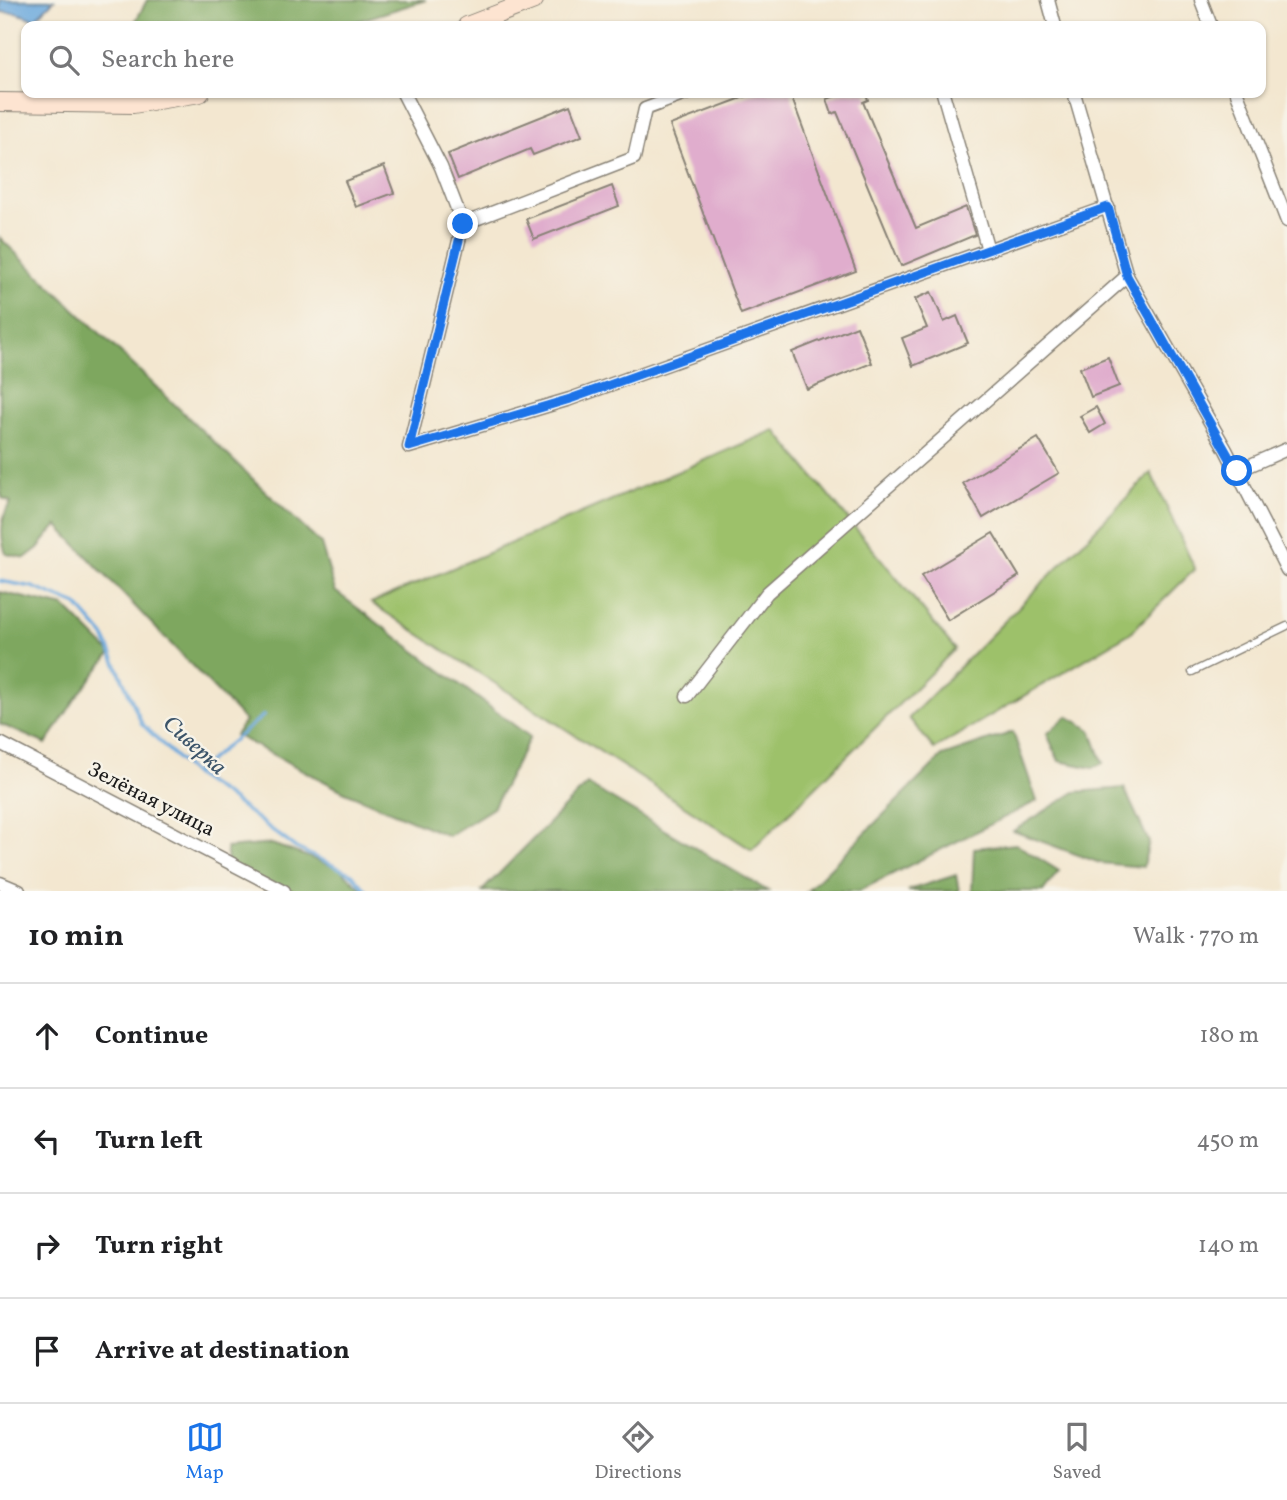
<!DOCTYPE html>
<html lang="en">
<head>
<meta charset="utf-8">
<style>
	body { margin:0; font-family:Vollkorn,serif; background:#f2f2f2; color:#202124 }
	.stop { position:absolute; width:21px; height:21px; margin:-16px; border:5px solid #1a73e8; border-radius:50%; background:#fff }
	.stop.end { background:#1a73e8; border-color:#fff; box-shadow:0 2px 7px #0008 }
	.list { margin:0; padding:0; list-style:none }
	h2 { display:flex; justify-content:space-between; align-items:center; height:91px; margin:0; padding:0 28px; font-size:30px }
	h2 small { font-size:23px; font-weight:400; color:#757577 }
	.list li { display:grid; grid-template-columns:46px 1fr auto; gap:21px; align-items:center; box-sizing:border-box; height:105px; padding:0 28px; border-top:2px solid #e0e0e0 }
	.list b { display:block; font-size:26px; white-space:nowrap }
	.list em { font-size:23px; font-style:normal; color:#757577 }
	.icon { flex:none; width:38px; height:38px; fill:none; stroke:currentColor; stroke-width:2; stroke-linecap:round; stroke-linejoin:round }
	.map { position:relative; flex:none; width:1287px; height:891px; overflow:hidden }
	.search { position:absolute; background:#fff; box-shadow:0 2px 5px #0004; left:21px; right:21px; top:21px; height:77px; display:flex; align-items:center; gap:18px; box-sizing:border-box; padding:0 24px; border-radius:14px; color:#757577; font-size:26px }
	.sheet { height:511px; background:#fff }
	nav { display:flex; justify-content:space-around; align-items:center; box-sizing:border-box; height:98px; border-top:2px solid #e0e0e0; background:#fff; font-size:19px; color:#757577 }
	nav a { display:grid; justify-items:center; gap:4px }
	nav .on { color:#1a73e8 }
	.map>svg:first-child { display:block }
	.green { fill:#9dc16b; stroke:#5c6e44; stroke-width:2 }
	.forest { fill:#7ea75f; stroke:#4d623e; stroke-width:2 }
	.water { fill:#6ba8dd; stroke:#44627c; stroke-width:2 }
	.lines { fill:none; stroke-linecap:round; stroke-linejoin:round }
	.stream { stroke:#6ba8dd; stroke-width:3.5 }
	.building { fill:#e0adcd }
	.service-casing { stroke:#888276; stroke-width:9 }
	.minor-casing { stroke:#888276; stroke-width:15 }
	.secondary-casing { stroke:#888276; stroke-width:20 }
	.service { stroke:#fff; stroke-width:6 }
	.minor { stroke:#fff; stroke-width:12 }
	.secondary { stroke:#fde4d1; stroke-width:18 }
	.route { stroke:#1a73e8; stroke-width:9 }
	.labels { text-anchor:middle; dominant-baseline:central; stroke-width:5; stroke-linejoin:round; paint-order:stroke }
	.street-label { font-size:21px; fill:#1c1c1c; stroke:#f7f3e8 }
	.water-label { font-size:23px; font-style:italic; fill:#3c5469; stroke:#f7f3e8 }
</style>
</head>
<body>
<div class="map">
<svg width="1287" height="891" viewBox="0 0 1287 891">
	<rect width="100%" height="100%" fill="#f7f3e8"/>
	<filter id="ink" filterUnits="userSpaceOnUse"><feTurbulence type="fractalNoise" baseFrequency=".0143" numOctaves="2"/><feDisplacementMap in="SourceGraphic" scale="14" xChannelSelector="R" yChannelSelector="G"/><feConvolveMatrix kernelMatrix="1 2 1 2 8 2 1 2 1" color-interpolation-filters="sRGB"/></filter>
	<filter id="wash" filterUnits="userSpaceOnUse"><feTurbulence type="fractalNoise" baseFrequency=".00686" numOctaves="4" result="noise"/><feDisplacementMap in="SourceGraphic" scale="28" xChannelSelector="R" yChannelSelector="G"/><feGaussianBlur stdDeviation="1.57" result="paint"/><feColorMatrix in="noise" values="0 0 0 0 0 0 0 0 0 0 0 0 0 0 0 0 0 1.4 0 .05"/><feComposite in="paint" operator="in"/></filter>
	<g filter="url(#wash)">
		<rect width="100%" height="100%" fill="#f3e7d0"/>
		<g class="green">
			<polygon points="775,430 955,649 752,850 371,603"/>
			<polygon points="1151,473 1195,569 1130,633 934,749 909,718"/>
		</g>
		<g class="forest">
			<polygon points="147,0 426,0 342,26 133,26"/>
			<path d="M0,238l321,306 14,47 195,146 -37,71 -45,28 -105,-45 -108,-56 10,-14 -188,-196 -19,23 -13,10 -19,-4c-6,-17 -6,-37 5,-52l-9,-4 -2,-13z"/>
			<polygon points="0,592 65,607 111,653 76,698 46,744 0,724"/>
			<polygon points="1067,716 1091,730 1103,763 1093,768 1059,761 1047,734"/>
			<polygon points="1013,732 1037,801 859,891 807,891 942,756"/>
			<polygon points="587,784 768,891 482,891"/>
			<polygon points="1124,788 1149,842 1143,867 1100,863 1013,831 1075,792"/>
			<polygon points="272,844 339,868 364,891 275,891 229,869 226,848"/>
			<polygon points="1016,844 1059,871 1043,891 972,891 974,848"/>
			<polygon points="956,875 959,891 908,891 912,889"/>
		</g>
		<polygon class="water" points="0,0 54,0 35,19 16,13 0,12"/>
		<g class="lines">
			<g class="stream">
				<polyline points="0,581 33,587 77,605 104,636 142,724 193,774 227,796 296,848 352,874 367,891"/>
				<polyline points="193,774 264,715"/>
			</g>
		</g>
		<g id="blocks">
			<g class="building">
				<polygon points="755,93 790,93 856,271 741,314 670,125"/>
				<polygon points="844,93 866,93 868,100 863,102 916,228 966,207 975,235 901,266 837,112 832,114 827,99"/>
				<polygon points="570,105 582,136 533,155 530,149 458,179 448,154"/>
				<polygon points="384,166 394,193 356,207 345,181"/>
				<polygon points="612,186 619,206 534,239 526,219"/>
				<polygon points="931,292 944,322 957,316 968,343 913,366 902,338 927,328 915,299"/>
				<polygon points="857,326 872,363 807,389 792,352"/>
				<polygon points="1108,357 1119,386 1091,397 1080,368"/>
				<polygon points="1096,407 1105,424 1090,433 1080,416"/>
				<polygon points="1038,438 1059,473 983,518 963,483"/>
				<polygon points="993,533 1019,576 948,620 921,576"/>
			</g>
		</g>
	</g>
	<g filter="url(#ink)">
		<use href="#blocks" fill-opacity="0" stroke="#888276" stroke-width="2"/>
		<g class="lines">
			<defs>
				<polyline id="service" points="1192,672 1287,626"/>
				<g id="minor">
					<polyline points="1048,0 1055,26"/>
					<polyline points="1201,0 1211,26"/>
					<polyline points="403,93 441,167 463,224 409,447 570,399 1108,207"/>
					<polyline points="943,93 988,250"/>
					<polyline points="1074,93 1127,276 1226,450 1287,570"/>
					<polyline points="1237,93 1287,221"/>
					<polyline points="463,224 634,158 645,109 688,93"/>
					<polyline points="1237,471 1287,449"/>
					<polyline points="687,696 767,593 1127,276"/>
					<polyline points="0,743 284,891"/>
					<polyline points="0,883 19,891"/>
				</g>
				<g id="secondary">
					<polyline points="467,26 534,0"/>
					<polyline points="0,102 133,104 200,93"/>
				</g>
			</defs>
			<use href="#service" class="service-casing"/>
			<use href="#minor" class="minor-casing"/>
			<use href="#secondary" class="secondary-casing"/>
			<use href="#service" class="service"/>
			<use href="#minor" class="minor"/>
			<use href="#secondary" class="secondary"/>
		</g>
	</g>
	<g class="lines" filter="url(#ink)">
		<polyline class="route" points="463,224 409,447 570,399 1108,207 1127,276 1237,471"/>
	</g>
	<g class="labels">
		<g class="street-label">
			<text transform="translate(151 800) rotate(27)">Зелёная улица</text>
		</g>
		<g class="water-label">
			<text transform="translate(194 746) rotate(42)">Сиверка</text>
		</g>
	</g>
</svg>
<div class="stop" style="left:1237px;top:471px"></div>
<div class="stop end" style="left:463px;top:224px"></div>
<div class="search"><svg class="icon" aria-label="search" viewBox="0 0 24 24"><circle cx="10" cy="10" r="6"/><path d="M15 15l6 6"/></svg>Search here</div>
</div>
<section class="sheet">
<h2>10 min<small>Walk · 770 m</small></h2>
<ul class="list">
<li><svg class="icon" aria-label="ahead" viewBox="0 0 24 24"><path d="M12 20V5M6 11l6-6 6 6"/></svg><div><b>Continue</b></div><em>180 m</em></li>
<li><svg class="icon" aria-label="left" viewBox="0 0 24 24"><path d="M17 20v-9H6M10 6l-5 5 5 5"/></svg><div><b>Turn left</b></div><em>450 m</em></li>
<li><svg class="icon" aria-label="right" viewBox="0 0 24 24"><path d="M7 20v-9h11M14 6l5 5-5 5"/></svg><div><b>Turn right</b></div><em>140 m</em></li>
<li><svg class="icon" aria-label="arrive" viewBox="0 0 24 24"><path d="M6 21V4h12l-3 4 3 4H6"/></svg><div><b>Arrive at destination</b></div></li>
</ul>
</section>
<nav>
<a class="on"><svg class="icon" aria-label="map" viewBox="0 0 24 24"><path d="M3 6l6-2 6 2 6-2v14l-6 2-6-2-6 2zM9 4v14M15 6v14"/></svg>Map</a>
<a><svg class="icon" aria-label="directions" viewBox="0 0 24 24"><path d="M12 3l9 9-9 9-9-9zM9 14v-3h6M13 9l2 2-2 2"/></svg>Directions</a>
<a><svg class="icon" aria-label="saved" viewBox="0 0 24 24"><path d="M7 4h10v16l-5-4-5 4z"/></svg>Saved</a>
</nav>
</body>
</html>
